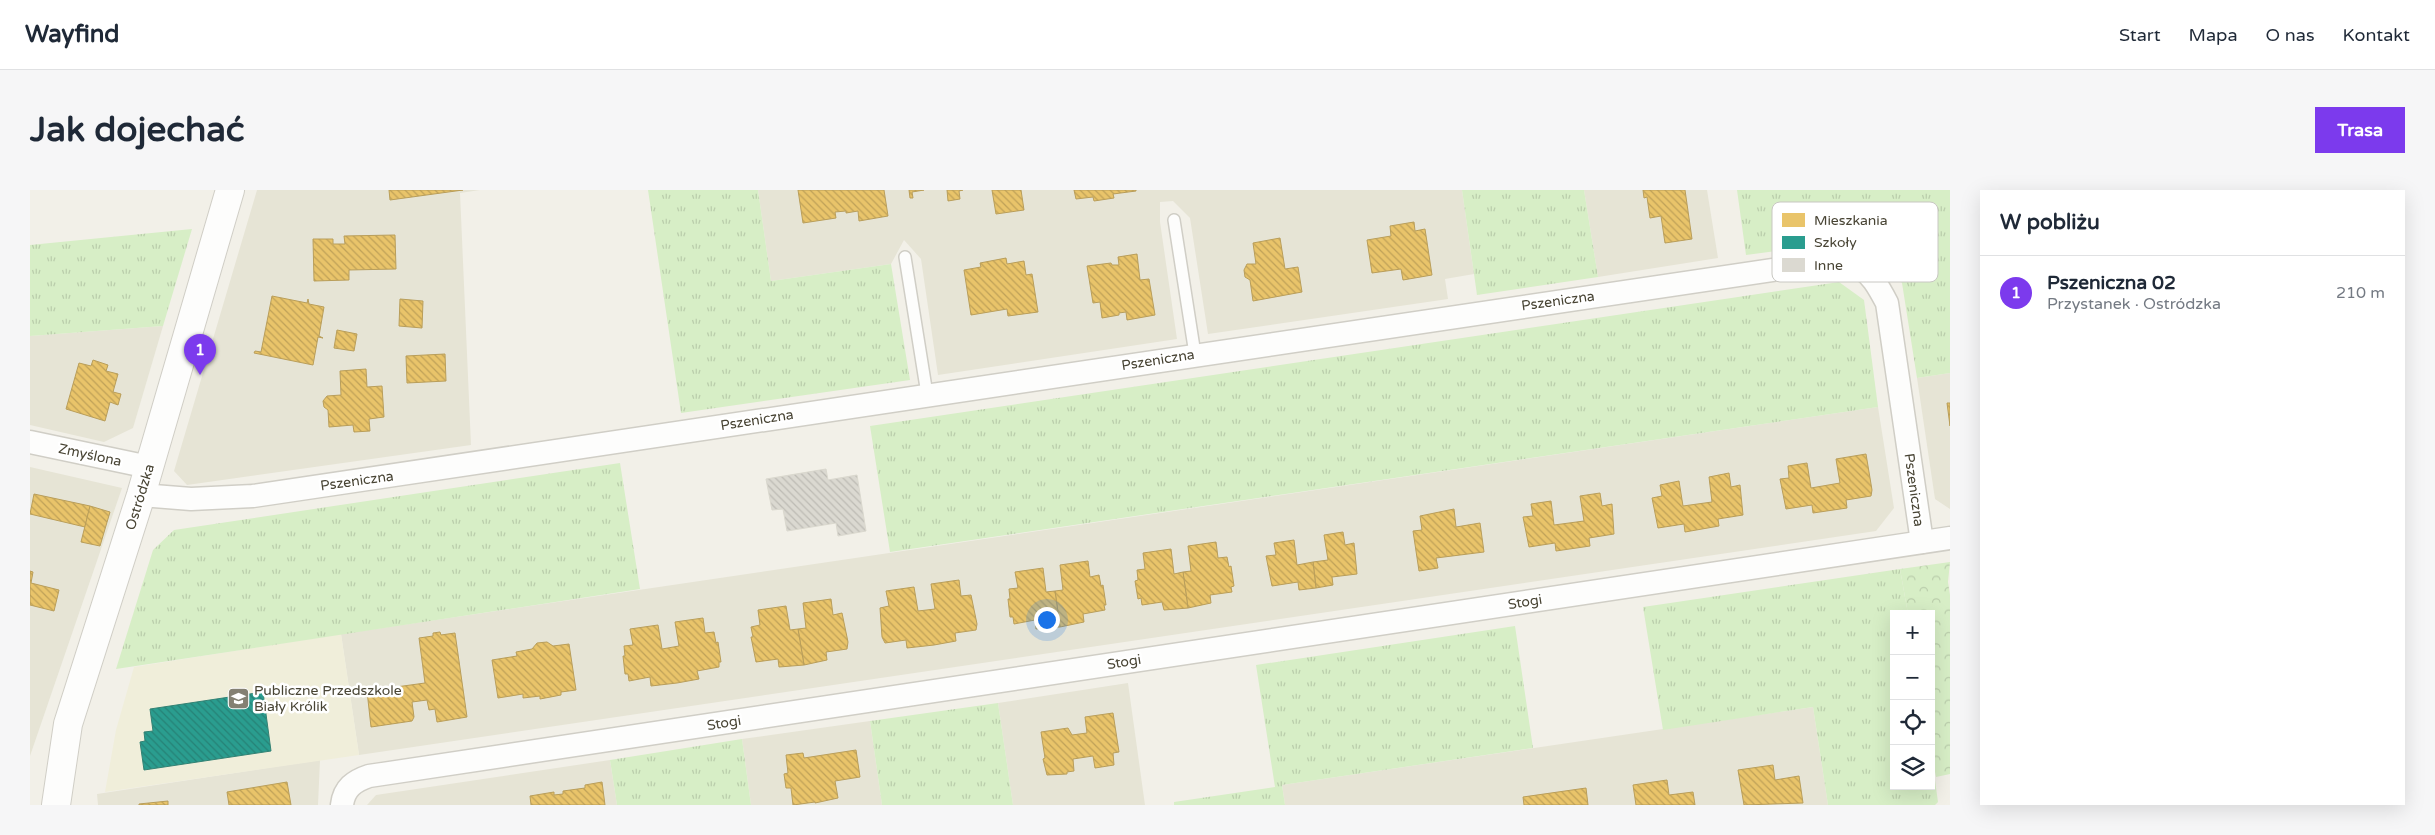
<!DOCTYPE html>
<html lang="pl">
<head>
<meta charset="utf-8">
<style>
	body { margin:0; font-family:"Varela Round",sans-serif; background:#f6f6f7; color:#1f2937 }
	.controls { position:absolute; right:15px; bottom:15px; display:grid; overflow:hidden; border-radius:0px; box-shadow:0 5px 20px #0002 }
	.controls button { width:45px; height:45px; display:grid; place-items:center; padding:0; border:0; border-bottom:1px solid #e0e1e3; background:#fff; color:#1f2937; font:25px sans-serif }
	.you { position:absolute; left:1016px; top:429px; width:18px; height:18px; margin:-12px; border:4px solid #fff; border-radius:50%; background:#1a73e8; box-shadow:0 0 0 8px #1a73e833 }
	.badge { display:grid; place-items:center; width:32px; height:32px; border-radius:50%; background:#7c3aed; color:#fff; font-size:16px; font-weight:700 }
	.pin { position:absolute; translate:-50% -41px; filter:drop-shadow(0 1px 2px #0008) }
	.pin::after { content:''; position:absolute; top:26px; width:18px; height:15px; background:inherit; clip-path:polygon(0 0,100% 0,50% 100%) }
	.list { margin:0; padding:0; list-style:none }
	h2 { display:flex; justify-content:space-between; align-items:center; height:65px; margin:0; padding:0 20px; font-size:21px }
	h2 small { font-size:16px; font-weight:400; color:#747a83 }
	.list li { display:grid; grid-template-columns:32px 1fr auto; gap:15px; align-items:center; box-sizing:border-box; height:75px; padding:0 20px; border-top:1px solid #e0e1e3 }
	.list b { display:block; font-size:19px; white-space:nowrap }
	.list p { margin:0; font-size:16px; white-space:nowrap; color:#747a83 }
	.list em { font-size:16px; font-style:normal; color:#747a83 }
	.icon { flex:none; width:28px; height:28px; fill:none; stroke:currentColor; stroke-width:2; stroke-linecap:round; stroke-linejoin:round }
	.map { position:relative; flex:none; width:1920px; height:615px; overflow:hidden; border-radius:0px }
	header { display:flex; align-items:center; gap:30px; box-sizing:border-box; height:70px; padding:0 25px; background:#fff; border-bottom:1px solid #e0e1e3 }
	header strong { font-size:24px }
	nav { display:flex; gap:28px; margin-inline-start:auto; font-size:18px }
	.intro { display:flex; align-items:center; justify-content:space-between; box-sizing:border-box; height:120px; padding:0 30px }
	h1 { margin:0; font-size:35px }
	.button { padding:12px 22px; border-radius:0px; background:#7c3aed; color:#fff; font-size:18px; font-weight:700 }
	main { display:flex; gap:30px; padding:0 30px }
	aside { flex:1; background:#fff; border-radius:0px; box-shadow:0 5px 20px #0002 }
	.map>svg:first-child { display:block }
	.residential { fill:#e6e4d5 }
	.education { fill:#f0eeda }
	.grass { fill:url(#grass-tufts) }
	.forest { fill:url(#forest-crowns) }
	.homes { fill:url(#homes-back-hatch); stroke:#b99e5a }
	.schools { fill:url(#schools-back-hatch); stroke:#338274 }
	.building { fill:url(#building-back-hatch); stroke:#dad8ce }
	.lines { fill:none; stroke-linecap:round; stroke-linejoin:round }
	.service-casing { stroke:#d0cec6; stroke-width:14 }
	.minor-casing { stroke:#d0cec6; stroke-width:25 }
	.tertiary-casing { stroke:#d0cec6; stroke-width:30 }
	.service { stroke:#fdfdfc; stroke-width:11 }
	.minor { stroke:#fdfdfc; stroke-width:22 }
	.tertiary { stroke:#fdfdfc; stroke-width:28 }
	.labels { text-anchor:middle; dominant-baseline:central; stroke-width:5; stroke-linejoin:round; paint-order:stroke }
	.street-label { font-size:14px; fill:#484434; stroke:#fff }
	.poi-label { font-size:14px; fill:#484434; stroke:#fff; text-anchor:start }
	.key { fill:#fff; stroke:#c8c7c2; stroke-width:1 }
	.key-label { font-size:14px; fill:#484434 }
</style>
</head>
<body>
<header>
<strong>Wayfind</strong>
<nav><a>Start</a><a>Mapa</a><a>O nas</a><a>Kontakt</a></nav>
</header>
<div class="intro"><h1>Jak dojechać</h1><a class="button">Trasa</a></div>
<main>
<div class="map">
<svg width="1920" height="615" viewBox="0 0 1920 615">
	<defs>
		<pattern id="grass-tufts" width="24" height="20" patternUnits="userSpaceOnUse" patternTransform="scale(1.25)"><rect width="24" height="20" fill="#d7eec6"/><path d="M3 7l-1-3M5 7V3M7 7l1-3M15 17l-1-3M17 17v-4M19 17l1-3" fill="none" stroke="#bacdab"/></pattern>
		<pattern id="forest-crowns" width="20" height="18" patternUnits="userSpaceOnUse" patternTransform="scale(1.25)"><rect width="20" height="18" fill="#d7eec6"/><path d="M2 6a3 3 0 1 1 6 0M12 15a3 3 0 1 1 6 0" fill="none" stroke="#bacdab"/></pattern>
		<pattern id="homes-back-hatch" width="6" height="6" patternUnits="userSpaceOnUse" patternTransform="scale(1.25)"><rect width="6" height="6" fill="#e9c46a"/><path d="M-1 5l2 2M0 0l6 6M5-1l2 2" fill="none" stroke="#bfa158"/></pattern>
		<pattern id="schools-back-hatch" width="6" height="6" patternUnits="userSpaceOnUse" patternTransform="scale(1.25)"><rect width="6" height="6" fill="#2a9d8f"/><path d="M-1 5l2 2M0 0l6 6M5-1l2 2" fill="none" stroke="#268276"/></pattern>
		<pattern id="building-back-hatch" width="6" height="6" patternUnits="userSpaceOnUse" patternTransform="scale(1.25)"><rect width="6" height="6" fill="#dbd9d1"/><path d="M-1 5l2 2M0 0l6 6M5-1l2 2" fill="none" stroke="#bdbbb4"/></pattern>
	</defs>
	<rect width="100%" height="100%" fill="#f2f0e8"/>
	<g class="residential">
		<polygon points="227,0 450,0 430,3 441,255 157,295 144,281"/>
		<polygon points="728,0 1432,0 1444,84 1415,89 1418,109 1178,144 1160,28 1143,11 1130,12 1130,32 1147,149 908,185 891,69 874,50 861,74 741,91"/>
		<polygon points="1554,0 1677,0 1688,68 1568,87"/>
		<polygon points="133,136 103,238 74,252 0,235 0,146"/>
		<polygon points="1920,183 1920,319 1905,309 1887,188"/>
		<polygon points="1848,217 1864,318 1846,341 329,565 311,444"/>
		<polygon points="0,277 92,298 0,566"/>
		<polygon points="1098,493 1115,615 983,615 968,513"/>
		<polygon points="1783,517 1798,615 1255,615 1252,595"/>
		<polygon points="840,531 852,615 721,615 712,549"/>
		<polygon points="290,570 288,615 68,615 67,604"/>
		<polygon points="580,570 587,615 337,615 346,605"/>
	</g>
	<polygon class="education" points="311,444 329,565 75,602 86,540 104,477"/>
	<g class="grass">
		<polygon points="618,0 728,0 741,91 861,74 880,190 651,223"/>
		<polygon points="1432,0 1554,0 1568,87 1447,105"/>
		<polygon points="1707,0 1920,0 1920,183 1887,188 1872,93 1858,73 1815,52 1716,65"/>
		<polygon points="162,39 133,136 0,146 0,55"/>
		<polygon points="1809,92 1834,110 1848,217 860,362 840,236"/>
		<polygon points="590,273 610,399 86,479 123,360 144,340"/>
		<polygon points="1870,379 1878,424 1864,424 1864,596 1901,596 1901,561 1908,612 1905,615 1798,615 1783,517 1633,540 1613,417"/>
		<polygon points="1485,436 1503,558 1252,595 1255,615 1144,615 1144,612 1245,597 1226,475"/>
		<polygon points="968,513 983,615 852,615 840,531"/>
		<polygon points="712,549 721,615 587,615 580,570"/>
	</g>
	<polygon class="forest" points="1920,372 1918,392 1920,405 1920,584 1906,587 1901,561 1901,424 1878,424 1870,379"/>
	<g class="homes">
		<polygon points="359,0 433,0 360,10"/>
		<polygon points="768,0 854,0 858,26 829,31 828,21 816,23 816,21 805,22 806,28 773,33"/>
		<polygon points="879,0 894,0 882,2 883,8 880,8"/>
		<polygon points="917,0 933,0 929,1 930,9 918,11"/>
		<polygon points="962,0 991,0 994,20 966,24"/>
		<polygon points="1044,0 1106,0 1106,1 1083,4 1084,8 1064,11 1063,7 1046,9"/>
		<polygon points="1613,0 1655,0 1662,49 1635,53 1631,26 1620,28 1617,7 1614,8"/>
		<polygon points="1384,32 1385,41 1395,39 1402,85 1373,90 1371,79 1342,83 1337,50 1361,46 1360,36"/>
		<polygon points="365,45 366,79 319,80 319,90 284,91 283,49 303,49 303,54 315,54 314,46"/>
		<polygon points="1250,48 1255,79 1268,77 1272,102 1223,111 1220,90 1215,87 1214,80 1217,74 1226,74 1223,53"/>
		<polygon points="1107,64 1110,90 1119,89 1125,125 1097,130 1096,122 1089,123 1089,125 1072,128 1070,112 1063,113 1057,76 1081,73 1082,75 1089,75 1088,67"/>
		<polygon points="976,68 977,74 994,71 996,85 1002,84 1008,122 978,126 977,119 941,125 934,80 951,77 950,73"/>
		<polygon points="242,106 277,113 278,109 279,114 294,117 289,146 293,148 288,147 283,175 224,163 225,161 231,162"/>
		<polygon points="370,109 393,111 392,138 369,136"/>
		<polygon points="307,140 327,144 324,161 304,158"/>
		<polygon points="415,164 416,191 377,193 376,166"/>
		<polygon points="63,170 78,175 76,181 88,184 83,202 91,204 88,215 80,212 75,231 36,219 49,173 61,176"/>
		<polygon points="336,179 337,197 352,196 354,227 339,229 340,241 324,242 323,235 299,237 298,220 294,217 293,211 297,206 311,205 310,181"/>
		<polygon points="1917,213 1920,213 1920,236"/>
		<polygon points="1836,264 1842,300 1841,306 1816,310 1817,318 1783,323 1782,315 1756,319 1750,289 1759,288 1758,276 1777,273 1781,298 1810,293 1806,269"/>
		<polygon points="1699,283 1701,297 1710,295 1713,325 1688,329 1689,336 1655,342 1654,334 1628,338 1622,308 1632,306 1630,295 1649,291 1653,316 1682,312 1679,287"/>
		<polygon points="1570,303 1572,316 1582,314 1584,344 1559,348 1560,356 1526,361 1525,353 1499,357 1493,327 1503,326 1501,314 1521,311 1524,335 1554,331 1550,306"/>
		<polygon points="4,304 60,316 55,337 0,324"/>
		<polygon points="60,316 80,322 70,356 51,352"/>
		<polygon points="1424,319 1426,337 1450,333 1454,362 1406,368 1408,378 1389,381 1383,341 1392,340 1390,326"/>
		<polygon points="1313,342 1315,355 1324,353 1327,384 1302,387 1303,395 1286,398 1283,372 1298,370 1294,345"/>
		<polygon points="1264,350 1267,375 1283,372 1286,398 1269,400 1268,392 1242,396 1236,366 1246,365 1244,353"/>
		<polygon points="1186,352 1188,368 1197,367 1199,377 1201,376 1204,396 1201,397 1202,402 1180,405 1181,413 1158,418 1153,382 1161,381 1158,356"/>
		<polygon points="1141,359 1144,384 1153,382 1158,418 1134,420 1132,412 1112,415 1111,408 1108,409 1105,391 1108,390 1107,380 1115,379 1113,363"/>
		<polygon points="1058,371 1060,387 1069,385 1071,396 1073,395 1076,415 1074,415 1075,420 1053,424 1054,432 1030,437 1025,401 1033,400 1030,375"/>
		<polygon points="1013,378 1016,402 1025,401 1030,437 1006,439 1005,430 984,434 983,427 980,427 978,409 980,409 979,399 988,398 985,382"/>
		<polygon points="0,381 3,382 1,393 29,400 24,421 0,415"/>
		<polygon points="929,390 931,406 941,405 947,434 946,440 925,443 926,451 904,455 877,458 876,450 855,453 852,447 850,418 859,416 856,401 884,397 888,421 905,419 901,394"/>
		<polygon points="801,409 803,425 812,423 818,452 817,459 796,462 797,470 774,475 768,439 776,438 773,413"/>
		<polygon points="756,416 760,440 768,439 774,475 749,477 748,469 726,472 721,447 723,447 721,437 730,435 728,420"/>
		<polygon points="673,428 675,443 684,442 686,453 688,452 691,472 689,472 689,477 667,481 669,489 647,493 621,496 620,487 599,491 598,484 595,484 593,466 595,466 594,456 603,455 600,439 628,435 632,459 649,456 645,432"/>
		<polygon points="410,442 411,445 425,443 437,527 407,532 405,519 399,520 397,510 382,512 384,527 382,531 341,537 337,501 395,493 389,448 403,446 403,443"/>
		<polygon points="517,452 523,456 539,454 546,500 531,502 531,505 510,509 510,506 493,508 493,504 468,508 462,470 487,466 486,462 502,459 507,453"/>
		<polygon points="1083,523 1089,562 1083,563 1084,575 1065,578 1063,566 1043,569 1044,581 1037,582 1037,584 1017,585 1013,569 1015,568 1011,542 1038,538 1042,545 1057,543 1055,527"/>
		<polygon points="826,560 830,587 805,591 808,608 785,613 785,612 763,615 761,598 756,598 754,584 758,583 756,565 773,563 774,568"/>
		<polygon points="1743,575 1745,590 1769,586 1773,613 1714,615 1708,580"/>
		<polygon points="1637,590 1639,605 1663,602 1665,615 1606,615 1603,595"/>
		<polygon points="257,592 261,615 199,615 197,602"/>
		<polygon points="572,592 575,615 501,615 500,606 524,602 524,605 533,604 533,601 555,598 555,595"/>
		<polygon points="1556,598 1558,615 1494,615 1493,607"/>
		<polygon points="138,611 138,615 109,615 109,614"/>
	</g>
	<polygon class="schools" points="233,502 241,561 114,580 110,552 115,551 114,542 123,541 120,519"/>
	<polygon class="building" points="796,279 798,290 827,285 836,341 808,346 806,333 757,341 753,319 742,320 736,289"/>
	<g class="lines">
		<defs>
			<g id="service">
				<polyline points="1144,30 1165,164"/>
				<polyline points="875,67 897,204"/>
			</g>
			<g id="minor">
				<polyline points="0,252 119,277"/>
				<path d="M111,305l50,4 62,-3 1566,-233c43,1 48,2 68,40l35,239"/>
				<path d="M312,615c2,-17 12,-24 27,-29l1581,-238"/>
			</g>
			<polyline id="tertiary" points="26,615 38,534 111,305 200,0"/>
		</defs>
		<use href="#service" class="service-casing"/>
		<use href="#minor" class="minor-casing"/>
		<use href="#tertiary" class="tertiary-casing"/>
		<use href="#service" class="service"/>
		<use href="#minor" class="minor"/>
		<use href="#tertiary" class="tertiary"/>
	</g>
	<defs>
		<symbol id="school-square" viewBox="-11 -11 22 22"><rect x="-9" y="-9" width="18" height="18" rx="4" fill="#848073" stroke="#fff"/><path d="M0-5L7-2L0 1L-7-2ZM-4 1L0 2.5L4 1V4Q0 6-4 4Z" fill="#fff"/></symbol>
	</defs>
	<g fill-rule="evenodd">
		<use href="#school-square" x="196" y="496" width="25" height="25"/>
	</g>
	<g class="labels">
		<g class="street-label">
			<text transform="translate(1528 111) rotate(-8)">Pszeniczna</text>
			<text transform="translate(1128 170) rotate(-9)">Pszeniczna</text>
			<text transform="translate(727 230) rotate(-9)">Pszeniczna</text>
			<text transform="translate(60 265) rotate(12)">Zmyślona</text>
			<text transform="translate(327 291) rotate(-8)">Pszeniczna</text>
			<text transform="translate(1884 300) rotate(82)">Pszeniczna</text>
			<text transform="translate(110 307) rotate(-73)">Ostródzka</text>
			<text transform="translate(1495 412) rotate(-9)">Stogi</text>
			<text transform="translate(1094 472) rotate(-9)">Stogi</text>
			<text transform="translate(694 533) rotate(-9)">Stogi</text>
		</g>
		<g class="poi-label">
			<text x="224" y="500">Publiczne Przedszkole<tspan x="224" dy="16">Biały Królik</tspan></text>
		</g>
	</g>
	<rect x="1742" y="12" width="166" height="80" rx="8" class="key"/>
	<rect x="1752" y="23" width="23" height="14" fill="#e9c46a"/>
	<rect x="1752" y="46" width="23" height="13" fill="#2a9d8f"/>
	<rect x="1752" y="68" width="23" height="14" fill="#dbd9d1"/>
	<g class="key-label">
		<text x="1784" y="35">Mieszkania</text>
		<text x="1784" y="57">Szkoły</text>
		<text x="1784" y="80">Inne</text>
	</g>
</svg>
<div class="controls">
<button>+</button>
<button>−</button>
<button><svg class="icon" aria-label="locate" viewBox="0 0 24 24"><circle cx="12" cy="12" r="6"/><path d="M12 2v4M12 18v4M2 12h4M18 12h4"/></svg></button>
<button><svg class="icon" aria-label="layers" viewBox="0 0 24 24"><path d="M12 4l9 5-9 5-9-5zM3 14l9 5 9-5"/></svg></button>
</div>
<div class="you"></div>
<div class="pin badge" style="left:170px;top:185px">1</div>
</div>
<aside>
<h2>W pobliżu<small></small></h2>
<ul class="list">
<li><span class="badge">1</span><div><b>Pszeniczna 02</b><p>Przystanek · Ostródzka</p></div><em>210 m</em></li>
</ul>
</aside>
</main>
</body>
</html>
